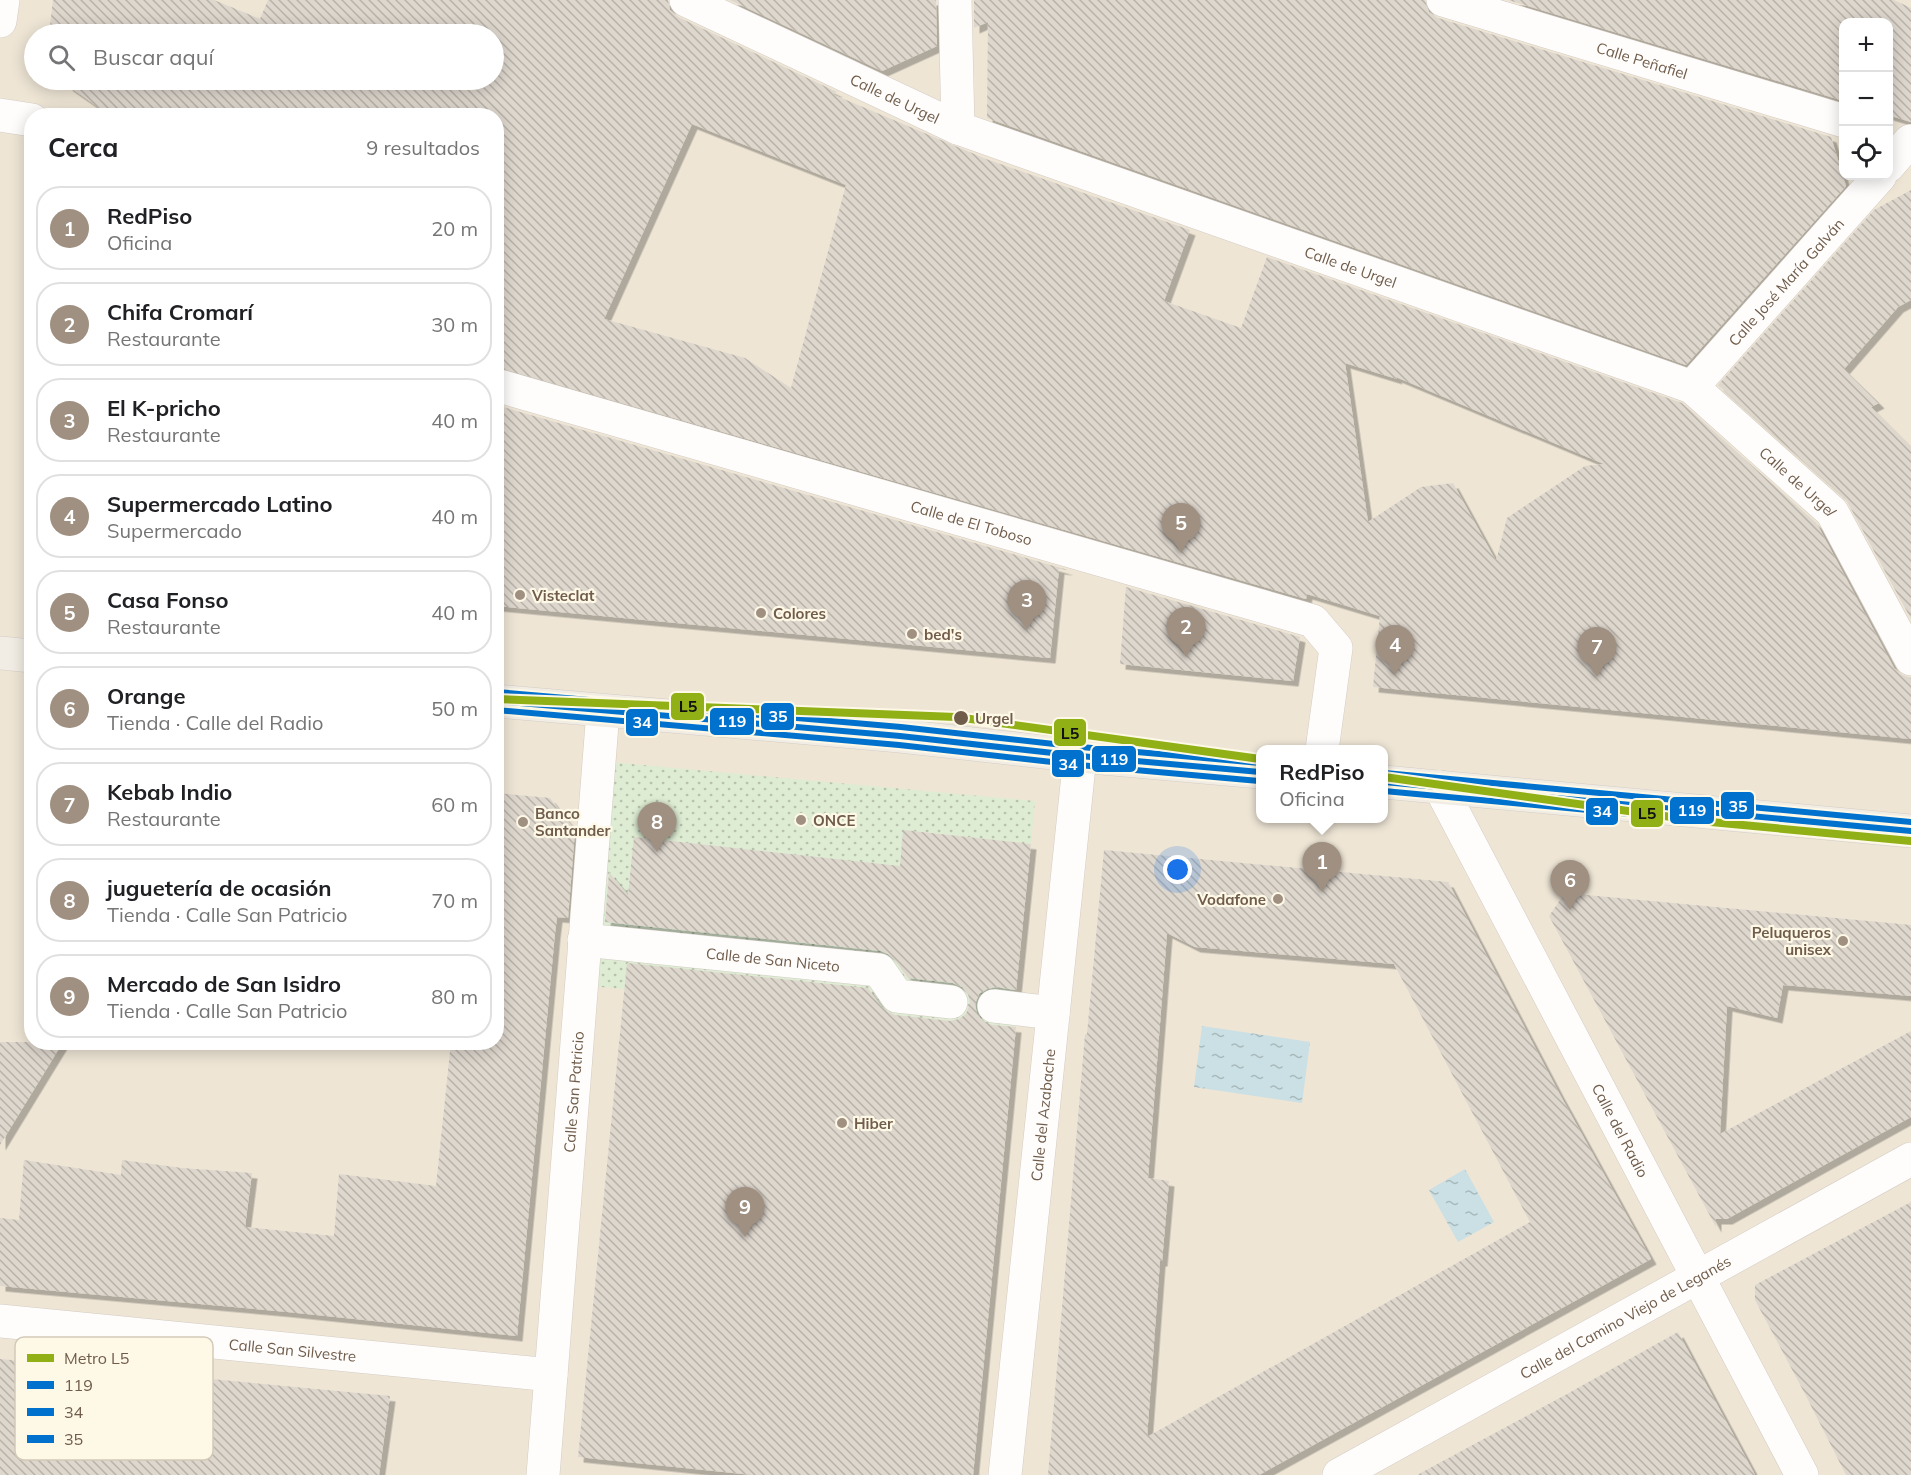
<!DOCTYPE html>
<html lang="es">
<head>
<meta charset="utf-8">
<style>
	body { margin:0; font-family:Mulish,sans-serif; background:#f2f2f2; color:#202124 }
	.controls { position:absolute; right:18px; top:18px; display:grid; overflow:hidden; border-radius:12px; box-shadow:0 3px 15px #0003 }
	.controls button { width:54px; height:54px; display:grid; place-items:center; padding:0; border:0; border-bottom:2px solid #e0e0e0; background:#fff; color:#202124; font:30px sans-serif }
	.you { position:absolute; left:1178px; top:870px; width:21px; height:21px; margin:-15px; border:4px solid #fff; border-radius:50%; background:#1a73e8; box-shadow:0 0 0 9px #1a73e833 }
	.badge { display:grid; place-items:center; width:39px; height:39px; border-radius:50%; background:#9f9081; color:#fff; font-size:20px; font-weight:700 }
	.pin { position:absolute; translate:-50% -50px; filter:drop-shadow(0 2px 3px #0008) }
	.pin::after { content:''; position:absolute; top:32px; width:21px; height:18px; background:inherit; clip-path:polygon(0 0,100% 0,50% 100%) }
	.popup { position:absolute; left:1256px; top:745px; width:132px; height:78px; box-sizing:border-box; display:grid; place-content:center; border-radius:12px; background:#fff; filter:drop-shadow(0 2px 4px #0005); font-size:20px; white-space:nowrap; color:#757577 }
	.popup b { font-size:22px; color:#202124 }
	.popup::after { content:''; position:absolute; left:50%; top:100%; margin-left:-12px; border:12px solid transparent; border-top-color:#fff }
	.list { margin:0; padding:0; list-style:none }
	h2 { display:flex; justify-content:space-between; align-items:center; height:78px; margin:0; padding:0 24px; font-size:26px }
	h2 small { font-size:20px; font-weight:400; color:#757577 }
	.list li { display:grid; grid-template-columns:39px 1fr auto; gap:18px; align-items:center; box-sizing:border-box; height:84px; margin:0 12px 12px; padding:0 12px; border:2px solid #e0e0e0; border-radius:24px }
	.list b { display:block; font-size:22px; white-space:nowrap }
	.list p { margin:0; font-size:20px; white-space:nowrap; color:#757577 }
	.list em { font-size:20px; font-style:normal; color:#757577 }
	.icon { flex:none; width:33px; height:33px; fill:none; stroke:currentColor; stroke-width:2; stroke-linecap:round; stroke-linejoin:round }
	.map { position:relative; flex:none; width:1911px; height:1475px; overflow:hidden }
	.search { position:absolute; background:#fff; box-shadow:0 3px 15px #0003; left:24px; top:24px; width:480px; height:66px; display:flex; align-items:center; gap:15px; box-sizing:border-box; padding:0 21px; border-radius:33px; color:#757577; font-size:22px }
	.panel { position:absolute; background:#fff; box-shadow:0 3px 15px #0003; left:24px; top:108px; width:480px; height:942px; border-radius:24px }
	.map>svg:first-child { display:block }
	.residential { fill:#eee5d5; fill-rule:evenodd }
	.park { fill:url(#park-dots) }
	.water { fill:url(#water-ripples) }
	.building { fill:url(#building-back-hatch); fill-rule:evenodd; filter:url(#shadow) }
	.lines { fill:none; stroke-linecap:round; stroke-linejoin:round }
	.pedestrian-casing { stroke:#d3ccc3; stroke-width:34 }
	.minor-casing { stroke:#d3ccc3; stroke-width:34 }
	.tertiary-casing { stroke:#d3ccc3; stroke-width:34 }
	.primary-casing { stroke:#d3cdc5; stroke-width:34 }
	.pedestrian { stroke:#fefdfc; stroke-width:33 }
	.minor { stroke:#fefdfc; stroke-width:33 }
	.tertiary { stroke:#fefdfc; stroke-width:33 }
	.primary { stroke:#f1ede4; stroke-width:33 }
	.bus-1-casing { stroke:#fef8e7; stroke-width:10 }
	.bus-2-casing { stroke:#fef8e7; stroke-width:10 }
	.bus-3-casing { stroke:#fef8e7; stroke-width:10 }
	.bus-1 { stroke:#0072ce; stroke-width:6 }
	.bus-2 { stroke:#0072ce; stroke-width:6 }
	.bus-3 { stroke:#0072ce; stroke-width:6 }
	.metro-1-casing { stroke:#fef8e7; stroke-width:12 }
	.metro-1 { stroke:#90b016; stroke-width:8 }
	.poi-dot { fill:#9f9081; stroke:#fef8e7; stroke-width:2 }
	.stop-dot { fill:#705c4a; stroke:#fef8e7; stroke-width:2 }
	.labels { text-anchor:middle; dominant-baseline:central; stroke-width:4.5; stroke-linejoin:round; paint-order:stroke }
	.street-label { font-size:15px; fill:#705c4a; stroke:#fef8e7 }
	.poi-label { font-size:15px; font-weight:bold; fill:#705c4a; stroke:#fef8e7; text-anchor:start }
	.stop-label { font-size:15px; font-weight:bold; fill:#705c4a; stroke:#fef8e7; text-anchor:start }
	.key { fill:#fef8e7; stroke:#d3c9b8; stroke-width:1.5 }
	.key-label { font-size:16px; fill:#705c4a }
	.line-badge { stroke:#fef8e7; stroke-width:2 }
	.badge-label { font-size:16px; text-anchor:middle; font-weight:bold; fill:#fff }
	.pale-badge-label { font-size:16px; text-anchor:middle; font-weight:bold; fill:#111 }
</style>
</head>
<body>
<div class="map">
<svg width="1911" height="1475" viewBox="0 0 1911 1475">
	<defs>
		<pattern id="park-dots" width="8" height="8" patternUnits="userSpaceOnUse" patternTransform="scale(1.5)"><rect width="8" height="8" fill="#deecd3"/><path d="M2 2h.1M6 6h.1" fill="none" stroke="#b8c2ad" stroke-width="1.8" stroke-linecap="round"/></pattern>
		<pattern id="water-ripples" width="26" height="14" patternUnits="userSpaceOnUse" patternTransform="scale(1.5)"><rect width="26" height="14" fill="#cae0e4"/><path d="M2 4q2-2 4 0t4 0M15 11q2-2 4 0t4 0" fill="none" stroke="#a8b9bb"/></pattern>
		<pattern id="building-back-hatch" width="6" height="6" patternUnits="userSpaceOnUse" patternTransform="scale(1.5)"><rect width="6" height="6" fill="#ded7ce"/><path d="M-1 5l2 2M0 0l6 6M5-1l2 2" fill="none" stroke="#b8b2a9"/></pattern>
		<filter id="shadow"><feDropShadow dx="5.5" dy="5.5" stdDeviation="0" flood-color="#0004"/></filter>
	</defs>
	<rect width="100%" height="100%" fill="#f5f1e8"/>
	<path class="residential" d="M0,0h1911v1475h-1911zM1844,22h44v154h-44zM34,34h460v46h-460zM32,116h464v926h-464zM1260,750h124v68h-124z"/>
	<polygon class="park" points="599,761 1035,801 1031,844 922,832 904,975 1016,988 1016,1027 580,985"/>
	<g class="water">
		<polygon points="1202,1026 1310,1042 1302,1103 1194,1087"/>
		<polygon points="1465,1169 1494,1222 1458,1242 1429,1190"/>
	</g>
	<g class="building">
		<path d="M53,0h161l46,19 8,-19h400l2,10 8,7 159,75 -5,2 154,65 204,71 -26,71 77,27 26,-71 415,146 135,121 77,144 8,7 9,3v61l-538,-52 7,-71 -73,-22 -1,5 -810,-232v-251h-385l-43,-30 -3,-6h429v-46h-445zM692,124l154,61 -55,203 -46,-30 -141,-39zM1345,363l52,16 -1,-2 208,87 -19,2 -78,52 -11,43 -43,-78 -32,4 -53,35z"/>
		<polygon points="730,0 936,0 937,46 882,71"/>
		<polygon points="974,0 1425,0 1429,12 1438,18 1831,137 1846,186 1686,365 987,118 988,22 974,28"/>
		<polygon points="1508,0 1894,0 1911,8 1911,122 1888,115 1888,22 1844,22 1844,101"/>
		<polygon points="1911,190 1911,300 1898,307 1844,369 1879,403 1871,407 1911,447 1911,619 1845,498 1718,385 1874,210"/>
		<polygon points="496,405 1068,570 1059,569 1050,658 496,606"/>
		<polygon points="1126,587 1300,637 1293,681 1120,664"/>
		<polygon points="496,793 550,798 575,830 568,918 557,917 555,933 517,1336 288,1312 0,1286 0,1218 19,1220 24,1160 121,1175 122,1160 182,1168 252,1173 245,1227 334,1236 339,1174 436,1186 451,1042 496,1042"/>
		<polygon points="903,830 1031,844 1016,990 996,987 987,989 979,994 975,1004 977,1014 983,1021 992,1025 1016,1027 973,1475 753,1475 578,1457 627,963 868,988 882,1007 888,1012 895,1015 950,1021 959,1019 966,1014 970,1003 968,994 962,987 953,983 908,978 894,959 888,954 881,951 605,922 609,872 628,895 634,837 900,866"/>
		<path d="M1104,850l344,32 111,211 92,166 -392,216h-211l37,-441h2zM1167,933l28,14 199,17 136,258 -383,215 13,-176h2l7,-80 -21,-3z"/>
		<polygon points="1565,893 1911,925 1911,996 1783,985 1777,1018 1727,1006 1720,1134 1911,1031 1911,1117 1727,1219 1716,1219 1716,1227 1549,916"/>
		<polygon points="0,1042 63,1042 0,1145"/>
		<polygon points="1911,1202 1911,1475 1846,1475 1805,1394 1755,1300 1755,1285"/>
		<polygon points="1678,1332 1755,1475 1417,1475 1567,1394"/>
		<polygon points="0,1359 390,1396 379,1475 0,1475"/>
	</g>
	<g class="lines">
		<defs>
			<g id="pedestrian">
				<path id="s1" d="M584,940l295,30 18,26 54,6"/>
				<polyline points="994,1006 1053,1013"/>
			</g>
			<g id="minor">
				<path id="s2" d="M686,0l272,128 734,259 140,125 79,147"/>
				<polyline points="955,0 958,128"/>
				<path id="s3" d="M1443,0l401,121"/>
				<polyline points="0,21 3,0"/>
				<polyline points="0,115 32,120"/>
				<polyline points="1888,166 1910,141"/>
				<path id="s4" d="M496,385l817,236 23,27 -14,102"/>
				<path id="s5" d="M1692,387l188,-211"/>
				<path id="s6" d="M1440,787l362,688"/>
				<path id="s7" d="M0,1321l551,54 -8,100"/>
				<path id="s8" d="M1005,1475l75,-719"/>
			</g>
			<g id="tertiary">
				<path id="s9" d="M551,1375l52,-664"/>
				<path id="s10" d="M1339,1475l572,-316"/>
			</g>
			<g id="primary">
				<polyline points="0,653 32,656"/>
				<polyline points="496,701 900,736 1080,756 1260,772"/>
				<polyline points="1384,782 1911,831"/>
			</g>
		</defs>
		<use href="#pedestrian" class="pedestrian-casing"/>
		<use href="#minor" class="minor-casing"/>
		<use href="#tertiary" class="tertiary-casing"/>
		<use href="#primary" class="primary-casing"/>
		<use href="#pedestrian" class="pedestrian"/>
		<use href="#minor" class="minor"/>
		<use href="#tertiary" class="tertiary"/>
		<use href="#primary" class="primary"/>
		<defs>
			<g id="bus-1">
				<polyline points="496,701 900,736 1080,756 1260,772"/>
				<polyline points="1384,782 1911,831"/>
			</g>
			<g id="bus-2">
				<polyline points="496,710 899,745 1079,765 1259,781"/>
				<polyline points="1384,791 1910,840"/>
			</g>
			<g id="bus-3">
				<polyline points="497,692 901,727 1081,747 1260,763"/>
				<polyline points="1385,773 1911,822"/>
			</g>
		</defs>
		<use href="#bus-1" class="bus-1-casing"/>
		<use href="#bus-2" class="bus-2-casing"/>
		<use href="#bus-3" class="bus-3-casing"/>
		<use href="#bus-1" class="bus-1"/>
		<use href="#bus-2" class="bus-2"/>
		<use href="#bus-3" class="bus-3"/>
		<defs>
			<g id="metro-1">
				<polyline points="496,699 956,717 1260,759"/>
				<polyline points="1384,777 1700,821 1911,841"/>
			</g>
		</defs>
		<use href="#metro-1" class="metro-1-casing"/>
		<use href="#metro-1" class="metro-1"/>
	</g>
	<g class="poi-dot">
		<circle cx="520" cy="595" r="6"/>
		<circle cx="761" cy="613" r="6"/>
		<circle cx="912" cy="634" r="6"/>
		<circle cx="801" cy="820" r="6"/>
		<circle cx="523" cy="822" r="6"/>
		<circle cx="1278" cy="899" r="6"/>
		<circle cx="1843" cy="941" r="6"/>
		<circle cx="842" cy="1123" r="6"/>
	</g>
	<circle class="stop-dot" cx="961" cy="718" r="8"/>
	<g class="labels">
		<g class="street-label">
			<text stroke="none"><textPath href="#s3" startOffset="208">Calle Peñafiel</textPath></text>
			<text stroke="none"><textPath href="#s2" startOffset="231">Calle de Urgel</textPath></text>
			<text stroke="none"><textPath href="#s2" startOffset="717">Calle de Urgel</textPath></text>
			<text stroke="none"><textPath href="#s5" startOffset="141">Calle José María Galván</textPath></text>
			<text stroke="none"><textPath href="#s2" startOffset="1221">Calle de Urgel</textPath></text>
			<text stroke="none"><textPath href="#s4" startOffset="495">Calle de El Toboso</textPath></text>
			<text stroke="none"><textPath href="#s1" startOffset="190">Calle de San Niceto</textPath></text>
			<text stroke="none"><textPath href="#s9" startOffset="284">Calle San Patricio</textPath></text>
			<text stroke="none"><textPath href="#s8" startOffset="362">Calle del Azabache</textPath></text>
			<text stroke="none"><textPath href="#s6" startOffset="388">Calle del Radio</textPath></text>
			<text stroke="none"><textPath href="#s10" startOffset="327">Calle del Camino Viejo de Leganés</textPath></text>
			<text stroke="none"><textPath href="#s7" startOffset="294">Calle San Silvestre</textPath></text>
		</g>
		<g class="poi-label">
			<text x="532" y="595">Visteclat</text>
			<text x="773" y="613">Colores</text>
			<text x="924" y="634">bed's</text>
			<text x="535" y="813">Banco<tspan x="535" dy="17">Santander</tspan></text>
			<text x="813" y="820">ONCE</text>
			<text x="1266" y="899" text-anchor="end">Vodafone</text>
			<text x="1831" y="932" text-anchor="end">Peluqueros<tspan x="1831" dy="17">unisex</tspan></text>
			<text x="854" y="1123">Hiber</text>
		</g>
		<g class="stop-label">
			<text x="975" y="718">Urgel</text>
		</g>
	</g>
	<rect x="15" y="1337" width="198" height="123" rx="9" class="key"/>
	<rect x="27" y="1354" width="27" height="8" fill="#90b016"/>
	<rect x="27" y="1381" width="27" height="8" fill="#0072ce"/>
	<rect x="27" y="1408" width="27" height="8" fill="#0072ce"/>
	<rect x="27" y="1435" width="27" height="8" fill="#0072ce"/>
	<g class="key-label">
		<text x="64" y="1364">Metro L5</text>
		<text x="64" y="1391">119</text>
		<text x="64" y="1418">34</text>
		<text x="64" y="1445">35</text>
	</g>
	<g class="line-badge">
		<rect x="670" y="692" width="35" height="29" rx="6" fill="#90b016"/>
		<rect x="760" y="702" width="35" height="29" rx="6" fill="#0072ce"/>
		<rect x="709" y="707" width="46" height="29" rx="6" fill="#0072ce"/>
		<rect x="625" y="708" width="34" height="29" rx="6" fill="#0072ce"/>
		<rect x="1053" y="718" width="34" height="29" rx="6" fill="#90b016"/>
		<rect x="1091" y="745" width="46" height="28" rx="6" fill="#0072ce"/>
		<rect x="1051" y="749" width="34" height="29" rx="6" fill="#0072ce"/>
		<rect x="1720" y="791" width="35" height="29" rx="6" fill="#0072ce"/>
		<rect x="1669" y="796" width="46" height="29" rx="6" fill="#0072ce"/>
		<rect x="1585" y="797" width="34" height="29" rx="6" fill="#0072ce"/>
		<rect x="1630" y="799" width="34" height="29" rx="6" fill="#90b016"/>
	</g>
	<g class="badge-label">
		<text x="778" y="722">35</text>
		<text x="732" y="727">119</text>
		<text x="642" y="728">34</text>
		<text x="1114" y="765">119</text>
		<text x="1068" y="770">34</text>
		<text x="1738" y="812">35</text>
		<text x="1692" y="816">119</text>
		<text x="1602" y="817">34</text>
	</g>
	<g class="pale-badge-label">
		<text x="688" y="712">L5</text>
		<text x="1070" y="739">L5</text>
		<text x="1647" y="819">L5</text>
	</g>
</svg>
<div class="controls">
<button>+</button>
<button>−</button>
<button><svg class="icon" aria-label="locate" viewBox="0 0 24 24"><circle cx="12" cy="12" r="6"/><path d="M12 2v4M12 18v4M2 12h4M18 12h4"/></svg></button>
</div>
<div class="you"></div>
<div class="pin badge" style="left:1322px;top:892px">1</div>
<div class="popup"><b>RedPiso</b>Oficina</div>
<div class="pin badge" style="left:1186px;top:657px">2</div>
<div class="pin badge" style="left:1027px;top:630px">3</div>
<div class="pin badge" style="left:1395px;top:675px">4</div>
<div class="pin badge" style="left:1181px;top:553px">5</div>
<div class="pin badge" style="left:1570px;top:910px">6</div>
<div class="pin badge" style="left:1597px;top:677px">7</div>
<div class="pin badge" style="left:657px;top:852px">8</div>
<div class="pin badge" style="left:745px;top:1237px">9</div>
<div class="search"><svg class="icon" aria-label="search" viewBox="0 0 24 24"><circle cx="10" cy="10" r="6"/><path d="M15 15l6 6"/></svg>Buscar aquí</div>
<section class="panel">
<h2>Cerca<small>9 resultados</small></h2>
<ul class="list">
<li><span class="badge">1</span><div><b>RedPiso</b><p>Oficina</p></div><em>20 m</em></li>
<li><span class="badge">2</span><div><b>Chifa Cromarí</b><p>Restaurante</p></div><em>30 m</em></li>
<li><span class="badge">3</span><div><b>El K-pricho</b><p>Restaurante</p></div><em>40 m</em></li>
<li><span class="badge">4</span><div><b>Supermercado Latino</b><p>Supermercado</p></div><em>40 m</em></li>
<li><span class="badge">5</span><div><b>Casa Fonso</b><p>Restaurante</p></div><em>40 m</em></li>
<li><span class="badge">6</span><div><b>Orange</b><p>Tienda · Calle del Radio</p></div><em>50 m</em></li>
<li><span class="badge">7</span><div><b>Kebab Indio</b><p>Restaurante</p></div><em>60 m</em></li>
<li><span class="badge">8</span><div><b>juguetería de ocasión</b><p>Tienda · Calle San Patricio</p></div><em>70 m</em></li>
<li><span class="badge">9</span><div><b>Mercado de San Isidro</b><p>Tienda · Calle San Patricio</p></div><em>80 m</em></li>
</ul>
</section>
</div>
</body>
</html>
